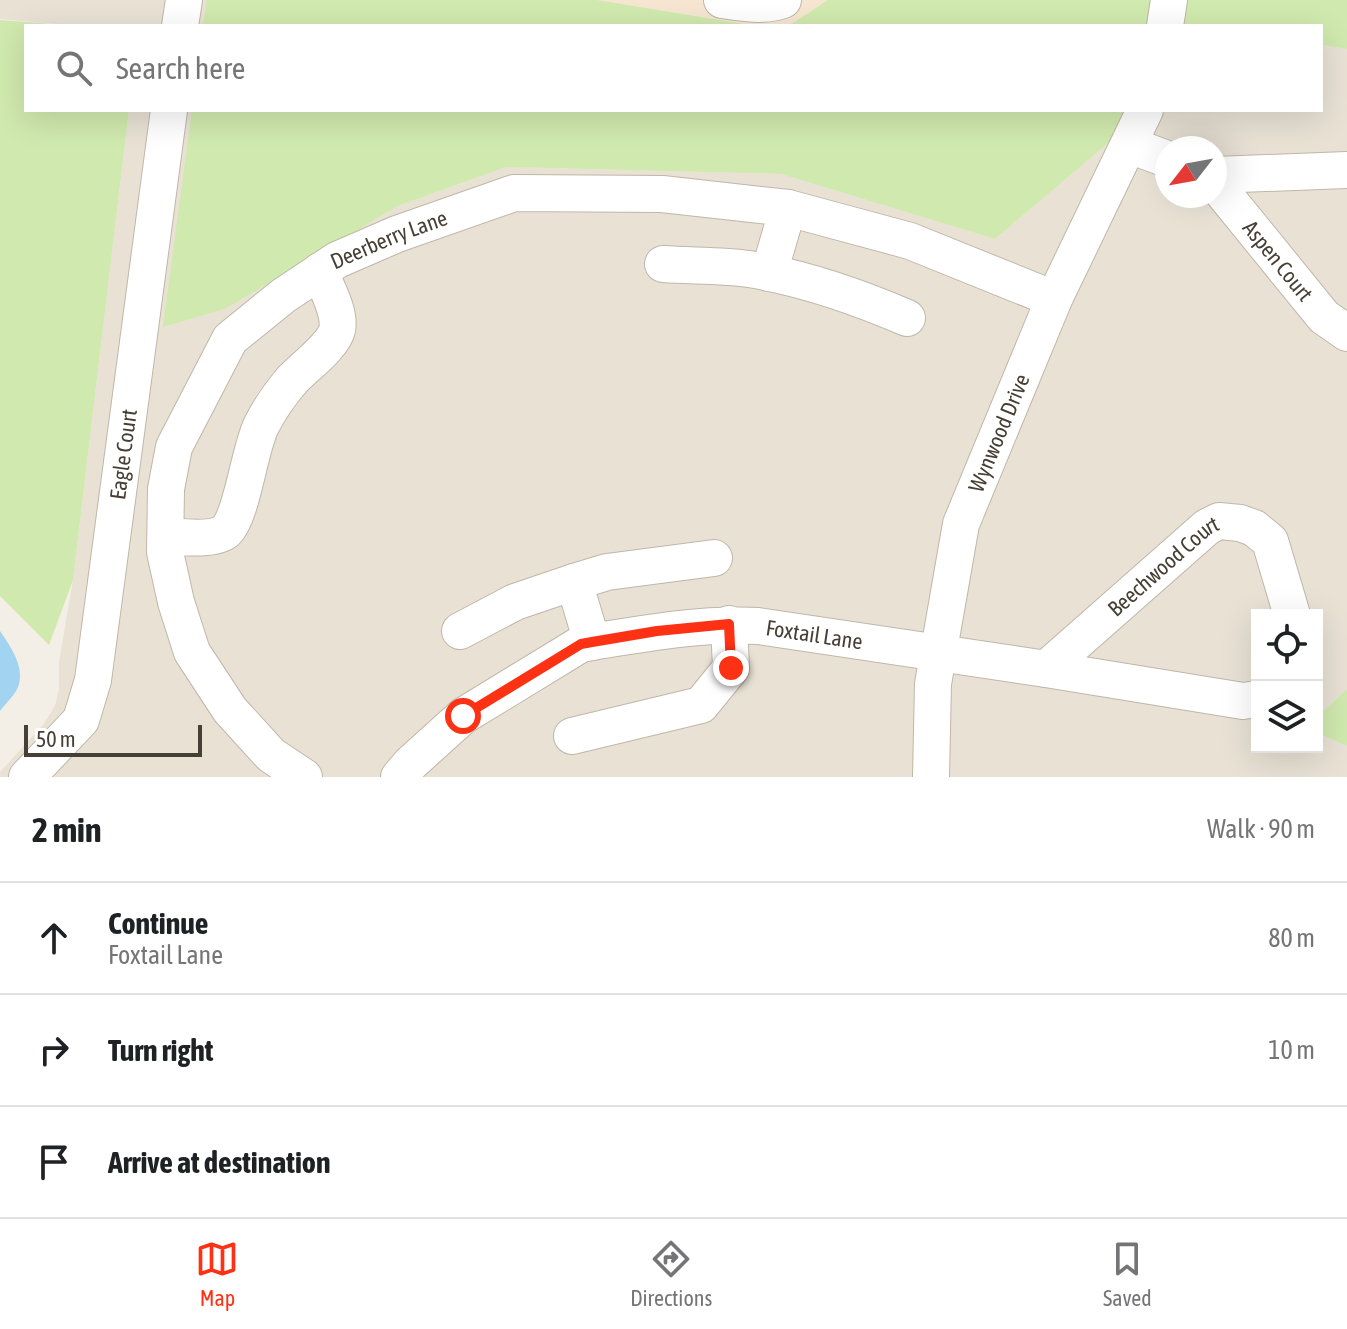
<!DOCTYPE html>
<html lang="en">
<head>
<meta charset="utf-8">
<style>
	body { margin:0; font-family:"Asap Condensed",sans-serif; background:#f2f2f2; color:#202124 }
	.controls { position:absolute; right:24px; bottom:24px; display:grid; overflow:hidden; border-radius:0px; box-shadow:0 8px 32px #0002 }
	.controls button { width:72px; height:72px; display:grid; place-items:center; padding:0; border:0; border-bottom:2px solid #e0e0e0; background:#fff; color:#202124; font:40px sans-serif }
	.compass { position:absolute; left:1155px; top:136px; width:72px; height:72px; border-radius:50%; background:#fff; box-shadow:0 8px 32px #0002; rotate:239deg }
	.scale { position:absolute; left:24px; bottom:20px; width:178px; box-sizing:border-box; padding-left:8px; border:4px solid #463f35; border-top:0; font-size:22px; line-height:28px; white-space:nowrap; color:#463f35; -webkit-text-stroke:6px #fff; paint-order:stroke }
	.stop { position:absolute; width:24px; height:24px; margin:-18px; border:6px solid #fd3114; border-radius:50%; background:#fff }
	.stop.end { background:#fd3114; border-color:#fff; box-shadow:0 2px 8px #0008 }
	.list { margin:0; padding:0; list-style:none }
	h2 { display:flex; justify-content:space-between; align-items:center; height:104px; margin:0; padding:0 32px; font-size:34px }
	h2 small { font-size:26px; font-weight:400; color:#757577 }
	.list li { display:grid; grid-template-columns:52px 1fr auto; gap:24px; align-items:center; box-sizing:border-box; height:112px; padding:0 32px; border-top:2px solid #e0e0e0 }
	.list b { display:block; font-size:30px; white-space:nowrap }
	.list p { margin:0; font-size:26px; white-space:nowrap; color:#757577 }
	.list em { font-size:26px; font-style:normal; color:#757577 }
	.icon { flex:none; width:44px; height:44px; fill:none; stroke:currentColor; stroke-width:2; stroke-linecap:round; stroke-linejoin:round }
	.map { position:relative; flex:none; width:1347px; height:777px; overflow:hidden }
	.search { position:absolute; background:#fff; box-shadow:0 8px 32px #0002; left:24px; right:24px; top:24px; height:88px; display:flex; align-items:center; gap:20px; box-sizing:border-box; padding:0 28px; border-radius:0px; color:#757577; font-size:30px }
	.sheet { height:440px; background:#fff }
	nav { display:flex; justify-content:space-around; align-items:center; box-sizing:border-box; height:112px; border-top:2px solid #e0e0e0; background:#fff; font-size:22px; color:#757577 }
	nav a { display:grid; justify-items:center; gap:4px }
	nav .on { color:#fd3114 }
	.map>svg:first-child { display:block }
	.residential { fill:#e8e1d4; fill-rule:evenodd }
	.commercial { fill:#f6e5d1 }
	.green { fill:#d0e9ae }
	.water { fill:#a2d3f1 }
	.lines { fill:none; stroke-linecap:round; stroke-linejoin:round }
	.minor-casing { stroke:#bfb7a9; stroke-width:38 }
	.minor { stroke:#fff; stroke-width:36 }
	.route { stroke:#fd3114; stroke-width:10 }
	.labels { text-anchor:middle; dominant-baseline:central; stroke-width:6; stroke-linejoin:round; paint-order:stroke }
	.street-label { font-size:22px; fill:#463f35; stroke:#fff }
</style>
</head>
<body>
<div class="map">
<svg width="1347" height="777" viewBox="0 0 1347 777">
	<rect width="100%" height="100%" fill="#f3efe6"/>
	<g class="residential">
		<polygon points="0,0 207,0 204,26 78,26 0,19"/>
		<path d="M1321,45l26,4v640l-30,28v-102h-60v132h60v-14l30,13v31h-1347v-5l43,-47 12,-19 4,-17v-27l14,-82 56,-470h64l34,198 171,-102 108,-39 275,7 214,65 152,-129h174zM1167,148h48v48h-48z"/>
	</g>
	<polygon class="commercial" points="597,0 828,0 788,26 757,26"/>
	<g class="green">
		<polygon points="207,0 597,0 757,26 203,26"/>
		<polygon points="828,0 1347,0 1347,49 1321,45 1321,26 788,26"/>
		<polygon points="0,20 78,26 26,26 26,110 129,110 73,580 49,645 0,596"/>
		<polygon points="192,110 1147,110 995,239 781,174 506,167 398,206 227,308 163,327"/>
		<polygon points="1347,689 1347,746 1317,733 1317,717"/>
	</g>
	<path class="water" d="M0,631c10,15 24,34 19,53 -2,9 -13,19 -19,27z"/>
	<g class="lines">
		<defs>
			<g id="minor">
				<path d="M722,0c19,3 42,7 61,0"/>
				<polyline points="180,26 184,0"/>
				<polyline points="1165,26 1169,0"/>
				<polyline points="1129,145 1167,159"/>
				<polyline points="1215,175 1347,170"/>
				<path id="s1" d="M1215,183l109,134 23,16"/>
				<path d="M663,264c27,2 60,1 86,5 55,9 107,27 158,49"/>
				<polyline points="769,273 788,208"/>
				<path d="M166,536c15,1 48,5 60,-5 16,-15 23,-80 35,-105 8,-16 19,-32 31,-46 12,-13 41,-34 45,-50 4,-18 -11,-42 -17,-59"/>
				<polyline points="574,582 607,572 714,558"/>
				<polyline points="460,631 515,602 574,582 592,642"/>
				<path id="s2" d="M1257,699l-14,2 -197,-32 161,-142 12,-6 21,2 14,5 16,13 22,74"/>
				<polyline points="572,736 701,705 731,668 729,624"/>
				<path id="s3" d="M27,777l54,-57 12,-40 76,-570"/>
				<path id="s4" d="M304,777l-33,-22 -41,-45 -38,-58 -16,-50 -11,-50 1,-63 8,-42 56,-108 53,-43 54,-36 60,-26 117,-41 148,1 126,14 122,33 144,58"/>
				<path id="s5" d="M399,777l12,-14 52,-47 118,-72 11,-2c55,-9 110,-19 166,-16l288,43"/>
				<path id="s6" d="M931,777l2,-93 28,-160 93,-225 91,-189"/>
			</g>
		</defs>
		<use href="#minor" class="minor-casing"/>
		<use href="#minor" class="minor"/>
	</g>
	<g class="lines">
		<polyline class="route" points="463,716 581,644 592,642 657,631 729,624 731,668"/>
	</g>
	<g class="labels">
		<g class="street-label">
			<text stroke="none"><textPath href="#s4" startOffset="690">Deerberry Lane</textPath></text>
			<text stroke="none"><textPath href="#s1" startOffset="100">Aspen Court</textPath></text>
			<text stroke="none"><textPath href="#s6" startOffset="354">Wynwood Drive</textPath></text>
			<text stroke="none"><textPath href="#s3" startOffset="348">Eagle Court</textPath></text>
			<text stroke="none"><textPath href="#s2" startOffset="370">Beechwood Court</textPath></text>
			<text stroke="none"><textPath href="#s5" startOffset="462">Foxtail Lane</textPath></text>
		</g>
	</g>
</svg>
<div class="controls">
<button><svg class="icon" aria-label="locate" viewBox="0 0 24 24"><circle cx="12" cy="12" r="6"/><path d="M12 2v4M12 18v4M2 12h4M18 12h4"/></svg></button>
<button><svg class="icon" aria-label="layers" viewBox="0 0 24 24"><path d="M12 4l9 5-9 5-9-5zM3 14l9 5 9-5"/></svg></button>
</div>
<svg class="compass" viewBox="-18 -18 36 36"><path d="M0-13l5 13h-10z" fill="#e53935"/><path d="M0 13l5-13h-10z" fill="#757577"/></svg>
<div class="scale">50 m</div>
<div class="stop" style="left:463px;top:716px"></div>
<div class="stop end" style="left:731px;top:668px"></div>
<div class="search"><svg class="icon" aria-label="search" viewBox="0 0 24 24"><circle cx="10" cy="10" r="6"/><path d="M15 15l6 6"/></svg>Search here</div>
</div>
<section class="sheet">
<h2>2 min<small>Walk · 90 m</small></h2>
<ul class="list">
<li><svg class="icon" aria-label="ahead" viewBox="0 0 24 24"><path d="M12 20V5M6 11l6-6 6 6"/></svg><div><b>Continue</b><p>Foxtail Lane</p></div><em>80 m</em></li>
<li><svg class="icon" aria-label="right" viewBox="0 0 24 24"><path d="M7 20v-9h11M14 6l5 5-5 5"/></svg><div><b>Turn right</b></div><em>10 m</em></li>
<li><svg class="icon" aria-label="arrive" viewBox="0 0 24 24"><path d="M6 21V4h12l-3 4 3 4H6"/></svg><div><b>Arrive at destination</b></div></li>
</ul>
</section>
<nav>
<a class="on"><svg class="icon" aria-label="map" viewBox="0 0 24 24"><path d="M3 6l6-2 6 2 6-2v14l-6 2-6-2-6 2zM9 4v14M15 6v14"/></svg>Map</a>
<a><svg class="icon" aria-label="directions" viewBox="0 0 24 24"><path d="M12 3l9 9-9 9-9-9zM9 14v-3h6M13 9l2 2-2 2"/></svg>Directions</a>
<a><svg class="icon" aria-label="saved" viewBox="0 0 24 24"><path d="M7 4h10v16l-5-4-5 4z"/></svg>Saved</a>
</nav>
</body>
</html>
